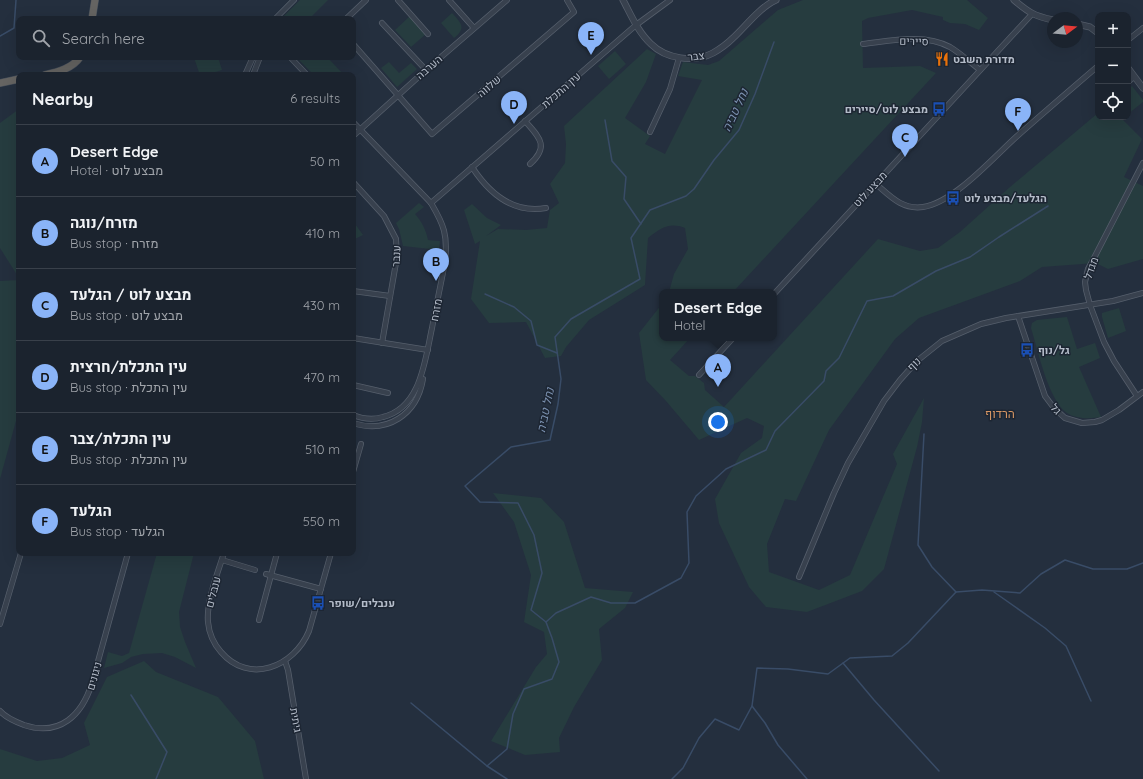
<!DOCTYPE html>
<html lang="en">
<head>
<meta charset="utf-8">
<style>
	body { margin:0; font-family:Quicksand,Heebo,sans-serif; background:#242b36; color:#f1f3f6 }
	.controls { position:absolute; right:12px; top:12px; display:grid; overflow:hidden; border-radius:8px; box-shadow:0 4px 16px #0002 }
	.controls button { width:36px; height:36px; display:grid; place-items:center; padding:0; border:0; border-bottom:1px solid #39404a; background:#1b232e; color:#f1f3f6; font:20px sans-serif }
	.compass { position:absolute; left:1047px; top:12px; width:36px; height:36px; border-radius:50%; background:#1b232e; box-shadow:0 4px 16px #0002; rotate:74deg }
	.you { position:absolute; left:718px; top:422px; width:14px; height:14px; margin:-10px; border:3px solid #fff; border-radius:50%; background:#1a73e8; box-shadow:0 0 0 6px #1a73e833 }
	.badge { display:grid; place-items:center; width:26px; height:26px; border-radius:50%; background:#8ab4f8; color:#111; font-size:13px; font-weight:700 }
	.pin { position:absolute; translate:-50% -33px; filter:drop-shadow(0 1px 2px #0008) }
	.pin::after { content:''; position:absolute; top:21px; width:14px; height:12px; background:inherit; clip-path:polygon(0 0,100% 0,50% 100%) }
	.popup { position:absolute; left:659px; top:289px; width:118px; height:52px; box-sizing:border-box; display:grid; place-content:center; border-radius:8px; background:#1b232e; filter:drop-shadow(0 1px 3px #0005); font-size:13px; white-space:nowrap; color:#a0a4aa }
	.popup b { font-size:15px; color:#f1f3f6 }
	.popup::after { content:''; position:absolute; left:50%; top:100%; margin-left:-8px; border:8px solid transparent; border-top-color:#1b232e }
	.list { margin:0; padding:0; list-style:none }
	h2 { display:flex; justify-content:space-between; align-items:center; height:52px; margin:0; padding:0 16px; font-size:17px }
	h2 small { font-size:13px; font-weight:400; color:#a0a4aa }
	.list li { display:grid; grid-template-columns:26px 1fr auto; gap:12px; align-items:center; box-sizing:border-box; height:72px; padding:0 16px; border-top:1px solid #39404a }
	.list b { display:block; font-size:15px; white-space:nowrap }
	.list p { margin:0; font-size:13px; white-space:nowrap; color:#a0a4aa }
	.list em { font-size:13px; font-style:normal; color:#a0a4aa }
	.icon { flex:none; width:22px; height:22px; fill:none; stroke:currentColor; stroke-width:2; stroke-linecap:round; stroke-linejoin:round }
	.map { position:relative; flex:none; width:1143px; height:779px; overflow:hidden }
	.search { position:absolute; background:#1b232e; box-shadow:0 4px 16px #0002; left:16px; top:16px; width:340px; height:44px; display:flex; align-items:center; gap:10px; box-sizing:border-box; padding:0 14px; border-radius:8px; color:#a0a4aa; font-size:15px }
	.panel { position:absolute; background:#1b232e; box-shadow:0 4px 16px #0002; left:16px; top:72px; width:340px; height:484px; border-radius:8px }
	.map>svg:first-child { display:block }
	.green { fill:#263c3f }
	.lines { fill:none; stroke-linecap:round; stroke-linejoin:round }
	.stream { stroke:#394c67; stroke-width:1.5 }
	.minor-casing { stroke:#565f6c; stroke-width:6 }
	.tertiary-casing { stroke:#565f6c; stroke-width:7 }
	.trunk-casing { stroke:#434c59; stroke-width:8 }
	.minor { stroke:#38414e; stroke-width:4.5 }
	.tertiary { stroke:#38414e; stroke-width:5.5 }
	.trunk { stroke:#656462; stroke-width:7 }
	.labels { text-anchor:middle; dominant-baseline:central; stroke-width:3; stroke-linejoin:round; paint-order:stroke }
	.street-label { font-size:11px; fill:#b4bcc9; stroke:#1d2633 }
	.poi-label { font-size:11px; font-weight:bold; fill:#b4bcc9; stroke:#1d2633; text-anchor:start }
	.water-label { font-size:12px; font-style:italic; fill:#7c92b1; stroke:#1d2633 }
	.neighbourhood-label { font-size:12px; fill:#d59563; stroke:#1d2633 }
</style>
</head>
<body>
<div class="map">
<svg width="1143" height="779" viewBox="0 0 1143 779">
	<rect width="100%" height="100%" fill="#242f3e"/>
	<g class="green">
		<polygon points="300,0 328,0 312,16 314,19 281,19"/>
		<path d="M803,0h164l21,18 -9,12 -14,-6 -15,-1 -7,-3v-3l-31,-7 -44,8 -6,3 1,47 57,-2 16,7 -203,219h-64l5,-18 14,-25 -3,-21c-16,-6 -24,0 -37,10l-3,47 -56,35 -23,27 -5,9 -16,2 -19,-36 -37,1 -18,-24 9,-58 -5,3 -11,-34 8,-6 15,14 14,7 -15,11 12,-7 28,1 21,-2 3,-18 9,-7 -9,-19 15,-21 1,-19 -2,-18 83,-77 9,5 -10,28 -21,36 25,18 -5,8 20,10 37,-74 -24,-4 5,-14 25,3 11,-4 59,-51z"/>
		<path d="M452,13c9,10 15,15 2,25l-13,-15z"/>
		<polygon points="410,16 426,34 411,47 395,30"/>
		<polygon points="615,51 626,64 609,79 598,66"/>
		<polygon points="197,57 218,57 222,70 206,75 200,75 194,58"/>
		<polygon points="296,57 327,57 344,75 314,75"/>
		<polygon points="389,62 399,73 411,63 417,69 397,87 381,68"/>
		<polygon points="1132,86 1143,100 1143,102 1128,114 1128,89"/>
		<polygon points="19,109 19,278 0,248 0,123"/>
		<polygon points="1098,113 1098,117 1124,117 1122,119 1142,139 1124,177 1143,186 1143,259 1108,269 1096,263 1042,267 1020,281 919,318 895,339 829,430 796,501 785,499 767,544 769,572 819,590 850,575 897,464 893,454 924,398 922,422 917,447 884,569 862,591 807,612 766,607 749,587 719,523 715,499 741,453 762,438 764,426 747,418 699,440 666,401 646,380 639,333 662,304 662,338 690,338 670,360 689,376 695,376 704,383 705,390 724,407 878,239 920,251 938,248 960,232 1010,187"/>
		<path d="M419,203l5,4 -9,7c7,8 11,16 13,26l12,1 -1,9 -36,-4 -4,-17 -3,-6z"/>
		<polygon points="353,221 363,235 353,240"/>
		<polygon points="19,280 19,410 0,479 0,281"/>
		<polygon points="1119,308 1126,331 1108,338 1102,317 1102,313"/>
		<path d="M1067,317l10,32 18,-6 5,15 -21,9 22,50c-11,2 -25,2 -34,-4 -19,-13 -29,-63 -36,-85l1,-5 5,-3z"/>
		<polygon points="493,493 541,498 564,522 585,588 633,592 625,608 599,629 602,660 574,707 559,738 560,752 525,755 491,741 536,667 547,654 544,632 524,622 531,575 514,522"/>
		<polygon points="157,553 194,553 179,612 180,627 185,642 196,668 175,657 162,653 143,654 131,657 122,663 104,668 108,652 122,656 129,653"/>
		<polygon points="144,661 156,672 218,697 255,741 264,779 0,779 0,749 37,761 62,758 90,745 84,723 107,677"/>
	</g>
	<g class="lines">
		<g class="stream">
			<polyline points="0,36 14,28 16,0"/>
			<polyline points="605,120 612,161 626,177 624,199 641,224"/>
			<polyline points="485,294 514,307 531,321 537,345 557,353"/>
			<polyline points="924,434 918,545 932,567 956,592"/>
			<polyline points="994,592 1045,628 1066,646 1091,701"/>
			<polyline points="546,622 556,613 591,597 611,603 635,603 681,578 689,563 687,512 696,496 726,469 766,450 775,431 824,381 826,371 839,358 867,301 893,296 936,271 970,257 999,237 1048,206"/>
			<polyline points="843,663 874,700 939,771"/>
			<polyline points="131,695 167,752 156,779"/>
			<polyline points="411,703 487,766"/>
			<polyline points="752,706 765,723 778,745 807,779"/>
			<polyline points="507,779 487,766 507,749 513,714 524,689 552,679 559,662 552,638 546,622 531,610 542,573 534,535 518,503 480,502 465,486 511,447 550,440 558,404 561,379 555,337 571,319 640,279 631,238 650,210 686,196 694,189 714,160 739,130 755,94 774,42"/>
			<polyline points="672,779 683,768 699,738 715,719 739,730 752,706 757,668 788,669 828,674 850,658 892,656 908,643 956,592 982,590 1020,593 1041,574 1065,560 1093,569 1127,569 1143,563"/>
		</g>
		<defs>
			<g id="minor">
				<polyline points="398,0 428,34"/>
				<polyline points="449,0 474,28"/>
				<polyline points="275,19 294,0"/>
				<polyline points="346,19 366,0"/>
				<polyline points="382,23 426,70"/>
				<polyline points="1128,40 1143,28"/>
				<polyline points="353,44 432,134 574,12 567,0"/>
				<path d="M863,44c27,-3 61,-11 87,3 10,6 20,15 30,23"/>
				<polyline points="290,57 307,75"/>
				<polyline points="245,75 253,57"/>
				<polyline points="253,75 260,57"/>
				<polyline points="1128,82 1134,77"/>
				<path d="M525,121c14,16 25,25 5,43"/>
				<path d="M353,122l78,81c13,22 17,32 14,59 -4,22 -9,44 -13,66 -7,32 -11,80 -49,89 -10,3 -20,2 -30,-2"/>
				<polyline points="650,132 670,89 679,58"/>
				<polyline points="353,136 426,70 507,0"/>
				<path d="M472,167c17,26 41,47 74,41"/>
				<polyline points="353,182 384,216 396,239 397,257 382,343"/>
				<path d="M876,184c14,12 26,26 47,23 30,-4 69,-48 92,-69 27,-24 55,-48 83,-72"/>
				<polyline points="431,203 636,25 670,0"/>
				<polyline points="353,291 390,296"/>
				<polyline points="774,294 1032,14"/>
				<polyline points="1018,316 1045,396 1054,408 1065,418 1082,423 1095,422 1102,420 1119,410 1143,392"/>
				<polyline points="353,338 428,350"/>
				<polyline points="699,375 733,338"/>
				<polyline points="353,385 388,393"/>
				<polyline points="1137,396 1114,361 1104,342 1090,305 1086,290 1085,282 1088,269 1094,258 1143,163"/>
				<path d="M353,423c34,11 64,-8 70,-44"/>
				<polyline points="353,472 361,444"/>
				<path d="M224,553c-6,19 -18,49 -16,69 1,11 5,21 13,30 28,33 73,15 88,-21l22,-78"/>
				<polyline points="222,560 255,570"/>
				<polyline points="266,574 321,589"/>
				<polyline points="799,577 834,493 848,463 884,401 900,380 917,361 942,341 981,324 1006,318 1113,301 1143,293"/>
				<polyline points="259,620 277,553"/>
				<polyline points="0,624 21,553"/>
				<polyline points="285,661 288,670 306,779"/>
				<path d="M0,711c6,7 16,11 24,14 36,12 58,-10 68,-42l36,-130"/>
			</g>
			<g id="tertiary">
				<path d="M623,0c8,15 15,32 28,44 15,15 43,19 62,9 7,-4 14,-9 20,-15 12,-11 27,-31 43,-38"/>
				<path d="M1014,0c14,12 20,16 39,20"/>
				<polyline points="1077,24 1090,27 1098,33"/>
				<polyline points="1128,68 1143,88"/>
			</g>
			<g id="trunk">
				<polyline points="92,19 95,0"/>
				<path d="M45,75c13,-3 28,-7 35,-18"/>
				<polyline points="0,83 19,79"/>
			</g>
		</defs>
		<use href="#minor" class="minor-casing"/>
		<use href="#tertiary" class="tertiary-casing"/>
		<use href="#trunk" class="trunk-casing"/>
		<use href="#minor" class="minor"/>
		<use href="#tertiary" class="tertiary"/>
		<use href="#trunk" class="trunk"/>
	</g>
	<defs>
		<symbol id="restaurant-bare" viewBox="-9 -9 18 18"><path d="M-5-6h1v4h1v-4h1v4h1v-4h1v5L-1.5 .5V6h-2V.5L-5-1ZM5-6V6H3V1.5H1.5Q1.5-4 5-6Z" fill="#e8710a" stroke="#1d2633" stroke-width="2.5" paint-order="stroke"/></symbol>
		<symbol id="bus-bare" viewBox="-9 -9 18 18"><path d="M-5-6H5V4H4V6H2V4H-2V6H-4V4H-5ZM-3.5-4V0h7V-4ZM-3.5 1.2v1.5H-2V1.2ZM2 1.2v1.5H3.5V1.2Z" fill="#1a4fb4" stroke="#1d2633" stroke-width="2.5" paint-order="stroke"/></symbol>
	</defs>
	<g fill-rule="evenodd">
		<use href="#restaurant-bare" x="932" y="49" width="20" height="20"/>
		<use href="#bus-bare" x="929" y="99" width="20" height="20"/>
		<use href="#bus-bare" x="943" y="188" width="20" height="20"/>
		<use href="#bus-bare" x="1017" y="340" width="20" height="20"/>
		<use href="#bus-bare" x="308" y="593" width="20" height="20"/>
	</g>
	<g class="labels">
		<g class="street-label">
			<text transform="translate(914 41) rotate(1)">סיירים</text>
			<text transform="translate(696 56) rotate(-7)">צבר</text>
			<text transform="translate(429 67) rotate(-41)">הערבה</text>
			<text transform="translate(489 86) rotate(-41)">שלווה</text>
			<text transform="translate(561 90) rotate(-41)">עין התכלת</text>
			<text transform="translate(870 189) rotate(-47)">מבצע לוט</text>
			<text transform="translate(396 256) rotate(-87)">ענבר</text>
			<text transform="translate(1091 268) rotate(-71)">מגדל</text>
			<text transform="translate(436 310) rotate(-79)">מזרח</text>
			<text transform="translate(914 364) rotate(-44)">נוף</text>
			<text transform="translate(1056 409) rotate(47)">גל</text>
			<text transform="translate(213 592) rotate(-75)">ענבלים</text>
			<text transform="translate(94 676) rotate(-74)">ניגונים</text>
			<text transform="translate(296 720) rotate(80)">גיתית</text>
		</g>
		<g class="poi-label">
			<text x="953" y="59">מדורת השבט</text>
			<text x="928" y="109" text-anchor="end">מבצע לוט/סיירים</text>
			<text x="964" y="198">הגלעד/מבצע לוט</text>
			<text x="1038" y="350">גל/נוף</text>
			<text x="329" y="603">ענבלים/שופר</text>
		</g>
		<g class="water-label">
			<text transform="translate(735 110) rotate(-65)">נחל טביה</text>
			<text transform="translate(545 410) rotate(-78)">נחל טביה</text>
		</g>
		<g class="neighbourhood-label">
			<text x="1000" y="413">הרדוף</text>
		</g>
	</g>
</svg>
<div class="controls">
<button>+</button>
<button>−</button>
<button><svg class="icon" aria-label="locate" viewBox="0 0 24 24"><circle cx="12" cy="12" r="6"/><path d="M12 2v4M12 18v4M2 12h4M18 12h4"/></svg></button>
</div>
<svg class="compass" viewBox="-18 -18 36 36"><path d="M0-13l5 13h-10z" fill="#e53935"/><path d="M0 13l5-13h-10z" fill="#a0a4aa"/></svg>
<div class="you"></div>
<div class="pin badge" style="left:718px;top:387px">A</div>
<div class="popup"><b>Desert Edge</b>Hotel</div>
<div class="pin badge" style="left:436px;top:281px">B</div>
<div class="pin badge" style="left:905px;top:157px">C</div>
<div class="pin badge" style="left:514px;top:124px">D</div>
<div class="pin badge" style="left:591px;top:55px">E</div>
<div class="pin badge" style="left:1018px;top:131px">F</div>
<div class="search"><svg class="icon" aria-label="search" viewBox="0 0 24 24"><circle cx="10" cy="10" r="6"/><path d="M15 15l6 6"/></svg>Search here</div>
<section class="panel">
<h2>Nearby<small>6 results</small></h2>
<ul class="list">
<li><span class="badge">A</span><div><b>Desert Edge</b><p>Hotel · מבצע לוט</p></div><em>50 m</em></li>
<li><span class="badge">B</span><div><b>מזרח/נוגה</b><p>Bus stop · מזרח</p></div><em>410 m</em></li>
<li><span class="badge">C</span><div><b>מבצע לוט / הגלעד</b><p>Bus stop · מבצע לוט</p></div><em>430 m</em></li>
<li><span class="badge">D</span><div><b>עין התכלת/חרצית</b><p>Bus stop · עין התכלת</p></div><em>470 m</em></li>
<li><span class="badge">E</span><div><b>עין התכלת/צבר</b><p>Bus stop · עין התכלת</p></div><em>510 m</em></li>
<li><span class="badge">F</span><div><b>הגלעד</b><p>Bus stop · הגלעד</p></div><em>550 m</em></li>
</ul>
</section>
</div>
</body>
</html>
